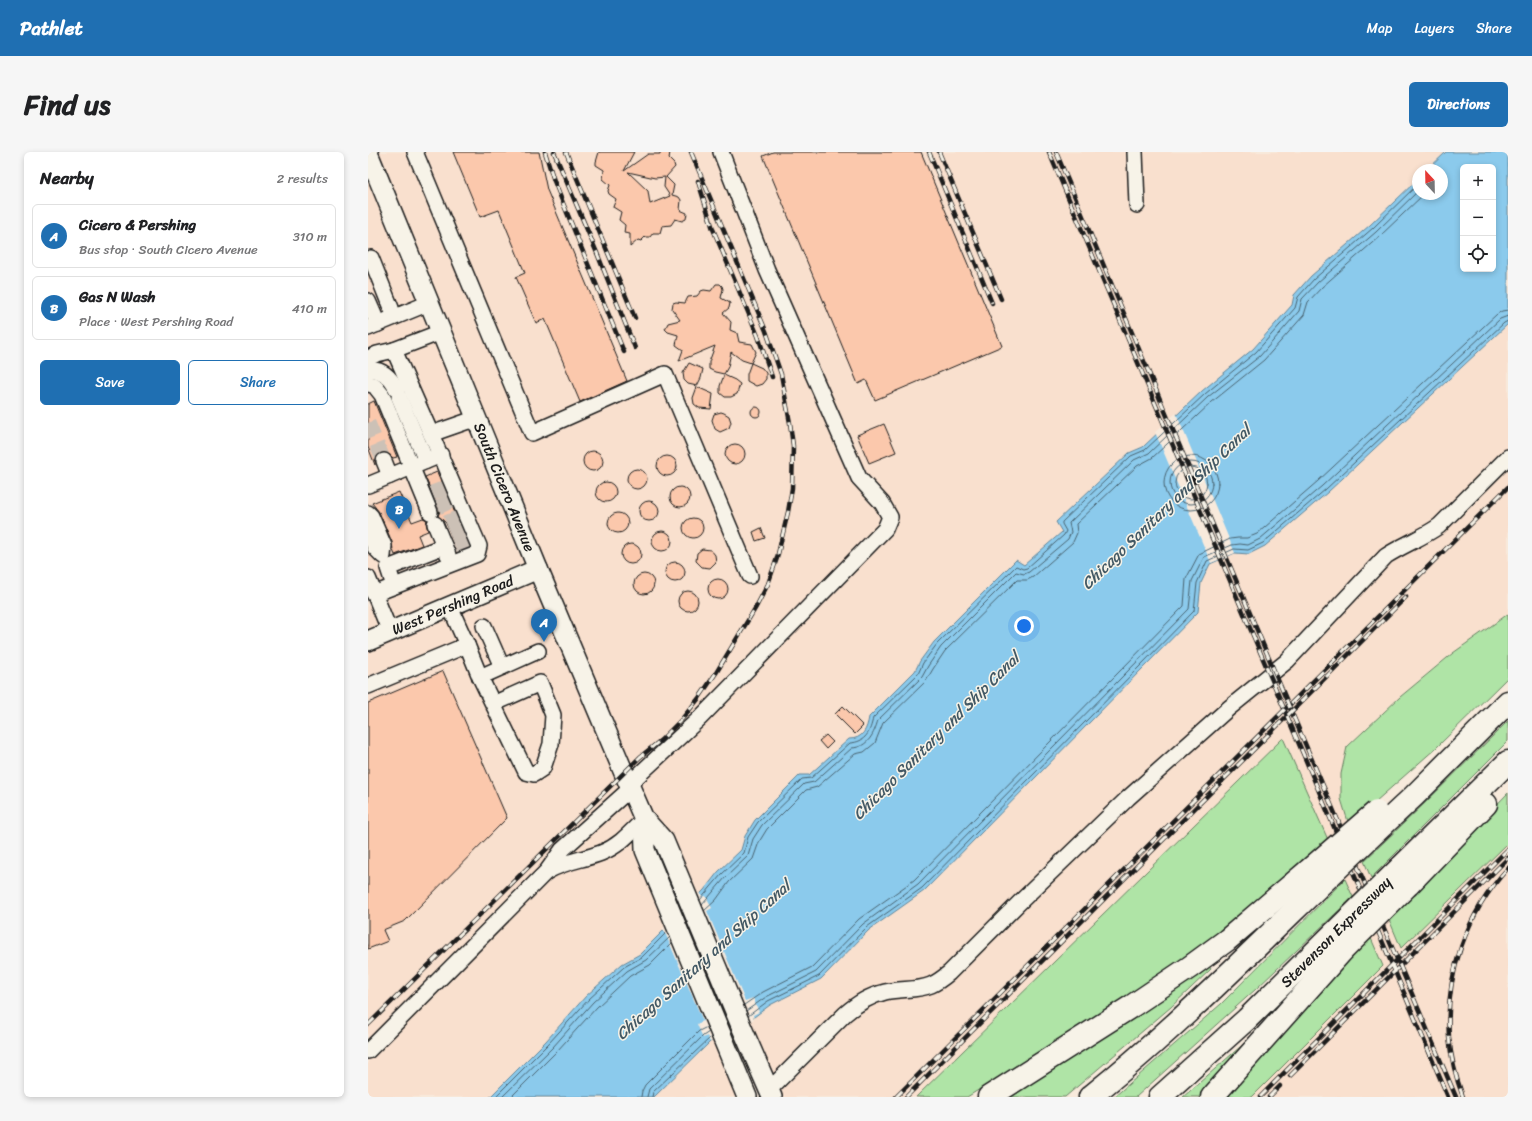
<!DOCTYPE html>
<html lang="en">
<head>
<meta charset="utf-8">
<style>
	body { margin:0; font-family:Sriracha,sans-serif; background:#f6f6f6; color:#202124 }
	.controls { position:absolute; right:12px; top:12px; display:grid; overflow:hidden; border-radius:6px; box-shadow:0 2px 6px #0003 }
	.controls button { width:36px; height:36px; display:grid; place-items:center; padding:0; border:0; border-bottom:1px solid #e0e0e0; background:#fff; color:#202124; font:20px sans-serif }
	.compass { position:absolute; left:1044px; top:12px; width:36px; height:36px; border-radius:50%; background:#fff; box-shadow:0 2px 6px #0003; rotate:338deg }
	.you { position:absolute; left:656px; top:474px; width:14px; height:14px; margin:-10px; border:3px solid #fff; border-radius:50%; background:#1a73e8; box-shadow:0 0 0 6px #1a73e833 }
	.badge { display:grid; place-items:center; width:26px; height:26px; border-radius:50%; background:#1f6fb2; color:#fff; font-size:13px; font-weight:700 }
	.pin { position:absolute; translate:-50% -33px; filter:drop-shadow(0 1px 2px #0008) }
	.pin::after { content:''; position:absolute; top:21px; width:14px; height:12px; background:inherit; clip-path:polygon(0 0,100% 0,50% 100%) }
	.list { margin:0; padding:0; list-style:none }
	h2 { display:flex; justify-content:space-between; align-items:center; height:52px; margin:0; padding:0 16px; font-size:17px }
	h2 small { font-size:13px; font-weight:400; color:#757577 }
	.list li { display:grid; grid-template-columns:26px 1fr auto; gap:12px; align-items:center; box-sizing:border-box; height:64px; margin:0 8px 8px; padding:0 8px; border:1px solid #e0e0e0; border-radius:6px }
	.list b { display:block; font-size:15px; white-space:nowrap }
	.list p { margin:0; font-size:13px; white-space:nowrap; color:#757577 }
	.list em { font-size:13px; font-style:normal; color:#757577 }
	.actions { display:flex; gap:8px; padding:12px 16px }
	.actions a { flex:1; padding:9px 0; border:1px solid #1f6fb2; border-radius:6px; text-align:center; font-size:14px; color:#1f6fb2 }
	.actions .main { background:#1f6fb2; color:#fff }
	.icon { flex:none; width:22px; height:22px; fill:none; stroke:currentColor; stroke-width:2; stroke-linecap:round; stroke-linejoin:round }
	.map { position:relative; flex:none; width:1140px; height:945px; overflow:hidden; border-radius:6px }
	header { display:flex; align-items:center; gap:24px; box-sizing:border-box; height:56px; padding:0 20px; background:#1f6fb2; color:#fff }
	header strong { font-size:19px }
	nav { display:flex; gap:22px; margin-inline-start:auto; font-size:14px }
	.intro { display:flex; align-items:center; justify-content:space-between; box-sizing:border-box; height:96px; padding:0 24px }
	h1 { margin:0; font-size:28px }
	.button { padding:10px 18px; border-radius:6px; background:#1f6fb2; color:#fff; font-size:14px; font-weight:700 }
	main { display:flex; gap:24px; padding:0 24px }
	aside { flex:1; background:#fff; border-radius:6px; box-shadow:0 2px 6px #0003 }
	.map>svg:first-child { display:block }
	.built { fill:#f9e0ce }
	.green { fill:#afe4a6; stroke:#668061 }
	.water { fill:#8bcaec; stroke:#5f8499; fill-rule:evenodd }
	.pier { fill:#f8eadc; fill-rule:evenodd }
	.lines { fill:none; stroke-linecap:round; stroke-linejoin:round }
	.shore { stroke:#48626f; stroke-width:1 }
	.building { fill:#fbc8ac; stroke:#1c1c1c; fill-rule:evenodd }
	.minor-tunnel { stroke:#ccc1b6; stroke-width:15; stroke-dasharray:15 8; stroke-linecap:butt }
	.minor-casing { stroke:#1c1c1c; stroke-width:18 }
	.major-casing { stroke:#1c1c1c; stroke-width:22 }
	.highway-casing { stroke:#1c1c1c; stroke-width:25 }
	.minor { stroke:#f7f3e8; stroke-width:15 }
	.major { stroke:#f7f3e8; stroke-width:19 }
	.highway { stroke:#f7f3e8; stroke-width:22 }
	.rail-casing { stroke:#1c1c1c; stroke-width:4.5 }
	.rail { stroke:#f7f3e8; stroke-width:3; stroke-dasharray:9; stroke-linecap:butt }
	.highway-bridge-casing { stroke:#1c1c1c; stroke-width:25; stroke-linecap:butt }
	.highway-bridge { stroke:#f7f3e8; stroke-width:22 }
	.labels { text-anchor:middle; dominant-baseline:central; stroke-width:3; stroke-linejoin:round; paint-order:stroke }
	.street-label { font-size:15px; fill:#1c1c1c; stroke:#f7f3e8 }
	.water-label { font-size:16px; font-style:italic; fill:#435965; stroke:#f7f3e8 }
</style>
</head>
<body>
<header>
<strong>Pathlet</strong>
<nav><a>Map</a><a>Layers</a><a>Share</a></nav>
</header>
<div class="intro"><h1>Find us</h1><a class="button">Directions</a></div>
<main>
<aside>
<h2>Nearby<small>2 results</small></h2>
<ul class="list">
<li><span class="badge">A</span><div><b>Cicero &amp; Pershing</b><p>Bus stop · South Cicero Avenue</p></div><em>310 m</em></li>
<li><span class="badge">B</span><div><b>Gas N Wash</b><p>Place · West Pershing Road</p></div><em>410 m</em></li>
</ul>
<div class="actions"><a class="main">Save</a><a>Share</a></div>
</aside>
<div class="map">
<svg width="1140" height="945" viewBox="0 0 1140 945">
	<rect width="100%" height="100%" fill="#f8eadc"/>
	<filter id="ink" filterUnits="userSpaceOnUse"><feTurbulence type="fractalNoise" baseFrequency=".025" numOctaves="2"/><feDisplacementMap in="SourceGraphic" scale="8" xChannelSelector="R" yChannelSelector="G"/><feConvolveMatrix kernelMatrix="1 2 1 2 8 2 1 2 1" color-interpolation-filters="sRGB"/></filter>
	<g filter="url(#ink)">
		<g class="built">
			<polygon points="0,0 1078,0 1059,18 1050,18 1050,27 1002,73 926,143 924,153 885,197 834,239 775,295 761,301 688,370 694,380 656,413 649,408 566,490 552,509 547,519 501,564 500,572 496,581 488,587 481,587 441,623 432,623 387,668 377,684 373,698 350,720 336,738 272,802 254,812 218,844 178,889 121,945 0,945"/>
			<polygon points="1140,172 1140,462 1085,501 1032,545 979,595 973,622 973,647 979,669 1033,796 1140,691 1140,945 884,945 1015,814 915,587 548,945 415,945 382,868 402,853 453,827 501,778 556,739 830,460 833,431 842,412 867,401 881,402 897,394 960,340"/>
			<polygon points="347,887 369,945 286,945 342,890"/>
		</g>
		<g class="green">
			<polygon points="1140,462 1140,525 1068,596 981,673 973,647 973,622 979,595 1032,545 1085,501"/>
			<polygon points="1140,569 1140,589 1003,726 996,709 1057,651"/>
			<polygon points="915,586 961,690 871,767 811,812 742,857 599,945 548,945"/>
			<polygon points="1140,641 1140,691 1033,796 1020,765"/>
			<polygon points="977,727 985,745 888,837 768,945 746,945 853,852"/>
			<polygon points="1002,784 1015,814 884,945 852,945"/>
			<polygon points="840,813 843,817 803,855 697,945 634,945"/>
			<polygon points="902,866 903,868 833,945 815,945 872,895"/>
		</g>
		<path class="water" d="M1078,0h62v172l-180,168 -63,54 -16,8 -14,-1 -25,11 -9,19 -3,29 -274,279 -55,39 -48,49 -51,26 -20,15 -40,22 -56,55h-164l56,-56 40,-45 36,-32 18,-10 64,-64 14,-18 23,-22 4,-14 10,-16 45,-45h9l40,-36c14,0 18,-10 20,-22l46,-46 5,-10 14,-19 82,-82 8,5 38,-33 -6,-10 73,-69 14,-6 59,-56 51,-42 39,-44 2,-10 17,-19 59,-51 48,-46v15h24v-24h-15zM1095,15h30v102h-30zM819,320l11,1 5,10 -6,10 -4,2 -11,-4 -3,-11z"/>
		<g class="pier">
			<path d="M808,261l59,140 -24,10 -56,-131zM823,321l8,4 2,6 -2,6 -6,4 -7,-1 -2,-2 -3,-6 2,-6z"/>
			<polygon points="332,740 334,745 338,744 344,756 339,759 377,849 385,846 391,860 385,863 386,867 383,869 360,882 342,890 339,884 335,886 329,872 335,869 295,776"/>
		</g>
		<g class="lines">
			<g class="shore">
				<circle cx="823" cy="331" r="27"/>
				<circle cx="823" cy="331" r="21"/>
				<circle cx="823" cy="331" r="16"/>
				<path d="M332,748l21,-25 23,-22 4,-16 10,-15 44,-43 9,-1 39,-35c16,-1 20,-11 23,-25l45,-44 5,-11 14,-19 79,-78 7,3 4,-1 37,-33 2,-4 -4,-7v-2l69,-66 14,-6 60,-56 51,-42 39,-44 3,-11 16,-18 59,-51 45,-44"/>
				<path d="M334,753l23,-27 23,-22 5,-17 9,-14 42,-41 10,-2 38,-34c16,-1 22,-14 26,-28l44,-43 6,-11 13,-19 75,-75 8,2 5,-2 39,-33 3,-7 -2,-9 65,-63 15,-7 59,-56 52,-41 39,-45 3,-12 16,-17 58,-50 42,-41"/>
				<polyline points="336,759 348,748 361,730 385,707 391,690 399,677 438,638 449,635 487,602 496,600 507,591 515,571 558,529 565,517 577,499 649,428 659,428 665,425 705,390 709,381 708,372 769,314 784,306 844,250 896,208 936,163 940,150 954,135 1012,84 1056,42"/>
				<polyline points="376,853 395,840 444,815 491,767 546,728 816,454 818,427 831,402 862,387 870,386 879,386 889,382 950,329 1129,162 1134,159 1140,158"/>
				<polyline points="378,859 398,845 448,820 495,772 550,732 821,457 824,429 836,405 864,393 872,392 880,393 892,387 954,334 1132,167 1140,164"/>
				<polyline points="380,864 400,849 451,824 499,775 554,736 826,459 829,431 839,409 866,397 880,398 895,391 958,337 1136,171 1140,169"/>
				<polyline points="127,945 181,891 221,847 256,815 274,805 299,780"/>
				<polyline points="134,945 185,895 225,850 259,819 278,808 302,785"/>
				<polyline points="143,945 189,899 229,855 262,824 282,813 304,791"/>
				<polyline points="273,945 274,939 277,933 331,879 339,875"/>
				<polyline points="279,945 281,937 335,884 341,880"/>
				<polyline points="284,945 285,940 343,885"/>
			</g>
		</g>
		<g class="building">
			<polygon points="85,0 171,0 179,38 259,229 212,250 177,167 168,171 148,125 157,121 131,58 112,65"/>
			<path d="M231,0h35l-10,19 24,-17h12v-2h10l-1,7 5,5 1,3 -9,10 8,8 -2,10 7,2 2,3 -1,10 7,3 -1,6 -4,2 -7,-2 -4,6 -9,1 -2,7h-7l-3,4h-5l-4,4 -3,-1 -8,7v-13l-6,-1 1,-8 -6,-5 2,-8 -8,-5 3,-8 -7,-5 -1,-3 2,-6 -7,-6 1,-9 -8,-5v-3zM260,20l27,6 10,-1 -1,10 6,9 -20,8 -2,-13z"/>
			<polygon points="405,0 553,0 634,194 507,248 498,228 490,232 395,4"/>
			<polygon points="348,132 352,132 354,134 355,137 353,146 362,151 361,156 355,161 363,170 362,178 369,181 371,190 384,192 388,200 383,211 374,208 363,200 360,215 356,222 347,220 341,217 341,210 347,194 311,209 315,198 308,193 310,183 300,180 297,177 300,171 312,168 304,157 305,151 308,150 317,151 320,145 329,144 333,139 336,138 343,139"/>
			<polygon points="321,211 335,217 333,226 329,234 320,232 316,228 315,221"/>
			<polygon points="383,211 394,216 398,221 398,227 394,232 388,234 379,229 379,222"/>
			<polygon points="356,223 367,228 372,232 369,242 363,245 357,245 352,241 352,234"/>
			<polygon points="329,235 345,242 343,257 331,256 326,252 325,246"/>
			<polygon points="6,249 29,305 25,306 21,302 17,300 12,301 7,307 7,313 0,295 0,252"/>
			<circle cx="388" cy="260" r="5"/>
			<polygon points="353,260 356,261 361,264 363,270 361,276 352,280 347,277 344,268 346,262"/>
			<polygon points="516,272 528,300 501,311 489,283"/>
			<circle cx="367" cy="302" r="10"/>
			<circle cx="225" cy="309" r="10"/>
			<circle cx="299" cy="314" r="10"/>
			<circle cx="269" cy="327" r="10"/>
			<polygon points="69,320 102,395 90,400 78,371 70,364 72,359 57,325"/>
			<circle cx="238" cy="340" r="10"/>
			<circle cx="312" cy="345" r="10"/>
			<polygon points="31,340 44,370 55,366 59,368 58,371 60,379 50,383 54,393 27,403 25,398 24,390 11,360 4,351"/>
			<circle cx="281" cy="359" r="10"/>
			<circle cx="250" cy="371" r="10"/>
			<circle cx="325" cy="376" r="10"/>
			<polygon points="393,376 397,386 388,389 385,380"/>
			<circle cx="294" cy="389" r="10"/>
			<circle cx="263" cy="402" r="10"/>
			<polygon points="334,397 343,398 347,403 348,410 342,416 334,415 328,409 329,401"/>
			<circle cx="307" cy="420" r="10"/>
			<circle cx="276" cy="432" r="10"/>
			<circle cx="350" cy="437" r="10"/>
			<circle cx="320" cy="449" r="10"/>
			<polygon points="75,519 139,666 37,769 15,778 20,789 0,797 0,551"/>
			<polygon points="475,554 495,574 487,582 467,562"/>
			<polygon points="458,583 465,590 458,597 451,589"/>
		</g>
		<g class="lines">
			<g class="minor-tunnel">
				<polyline points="0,271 16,309"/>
				<polyline points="64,341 77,336"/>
				<polyline points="70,355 83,349"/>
				<polyline points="78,371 90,366"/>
				<polyline points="82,382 95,377"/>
				<polyline points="87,395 100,389"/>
			</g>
			<defs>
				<g id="minor">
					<polyline points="47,0 164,281 297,222 382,424"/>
					<polyline points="767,0 769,53"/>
					<polyline points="0,108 3,106 23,156"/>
					<polyline points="0,149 10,172"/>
					<polyline points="0,176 61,151"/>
					<polyline points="26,198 73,180"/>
					<polyline points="0,206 9,202 26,198 63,282 111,394 109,402 6,442"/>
					<path d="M0,218c14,-2 23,8 29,20"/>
					<polyline points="0,232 6,233 14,243 62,360"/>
					<polyline points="31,245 58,309"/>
					<polyline points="63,282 109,266"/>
					<polyline points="16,309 22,324"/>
					<polyline points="0,333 73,303"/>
					<polyline points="0,361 3,364 16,394 15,404 7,396 0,377"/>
					<polyline points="67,372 80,403"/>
					<polyline points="0,426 22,480"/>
					<polyline points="26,434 20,416 76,394"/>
					<polyline points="116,474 134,515"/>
					<polyline points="99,493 112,525 170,499"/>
					<polyline points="112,525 125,552 172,531 185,563 183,592 175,616 166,622 158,620 125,552"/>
					<polyline points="0,534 99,493 82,455"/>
					<polyline points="261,632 332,566 517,377 522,365 514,351 491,326 399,118 353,0"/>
					<path d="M180,719c17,-10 35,-11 53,-18 18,-7 29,-20 43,-34"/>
					<polyline points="0,899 179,719 194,698 263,636"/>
					<path d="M401,938l76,-76c13,-11 24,-18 40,-22 15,-4 32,-1 46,-7 7,-3 12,-7 18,-12l70,-70 109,-105 101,-90 58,-47 99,-105c17,-11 36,-18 53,-30l69,-69"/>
				</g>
				<g id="major">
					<path id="s1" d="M0,1l170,416 86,204 20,46 20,22 78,187 30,69"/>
					<path id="s2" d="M0,489l170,-72"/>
					<polyline points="276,667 277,698 379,945"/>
				</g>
				<g id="highway">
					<polyline points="1014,674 1046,644 1140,550"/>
					<polyline points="1032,716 1140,610"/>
					<polyline points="1040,733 1118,652"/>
					<polyline points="621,945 764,854 822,815 859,788 941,718"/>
					<path d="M722,945c80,-64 153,-137 227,-209"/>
					<polyline points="792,945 879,867 967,780"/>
					<polyline points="844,945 975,798"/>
				</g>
			</defs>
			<use href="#minor" class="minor-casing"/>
			<use href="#major" class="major-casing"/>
			<use href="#highway" class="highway-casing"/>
			<use href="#minor" class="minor"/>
			<use href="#major" class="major"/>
			<use href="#highway" class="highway"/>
			<defs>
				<g id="rail">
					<polyline points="177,0 186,29 256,200"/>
					<polyline points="186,0 229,101 267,196"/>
					<polyline points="198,0 267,166"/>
					<polyline points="561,0 624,151"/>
					<polyline points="571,0 633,147"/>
					<polyline points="681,0 1080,945"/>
					<polyline points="688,0 921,554 1088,945"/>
					<polyline points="330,29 345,77 390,184 404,225"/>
					<polyline points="0,873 272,605 293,588 314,567 331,546 348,521 388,455 400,432 409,406 420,360 424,336 425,294 422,271 413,222 398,179 323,0"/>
					<polyline points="922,924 1140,706"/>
					<polyline points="528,945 1140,335"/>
					<polyline points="538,945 1038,445"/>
					<polyline points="892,945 1140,697"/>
					<polyline points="901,945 912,934"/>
					<path d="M1095,945c-7,-19 -12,-39 -14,-60 -4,-62 17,-123 59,-169"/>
				</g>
			</defs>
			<use href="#rail" class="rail-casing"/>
			<use href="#rail" class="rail"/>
			<defs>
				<g id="highway-bridge">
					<polyline points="941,718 1008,660"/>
					<polyline points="949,736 1014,674"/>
					<polyline points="967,780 1032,716"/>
					<polyline points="975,798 1040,733"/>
				</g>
			</defs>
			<use href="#highway-bridge" class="highway-bridge-casing"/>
			<use href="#highway-bridge" class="highway-bridge"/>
		</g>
	</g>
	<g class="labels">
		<g class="street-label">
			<text stroke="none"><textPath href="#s1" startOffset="361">South Cicero Avenue</textPath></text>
			<text stroke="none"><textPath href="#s2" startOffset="92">West Pershing Road</textPath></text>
			<text transform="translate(968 780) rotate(-45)">Stevenson Expressway</text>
		</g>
		<g class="water-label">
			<text transform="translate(798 355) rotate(-44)">Chicago Sanitary and Ship Canal</text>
			<text transform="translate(568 584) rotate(-45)">Chicago Sanitary and Ship Canal</text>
			<text transform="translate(335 808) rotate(-42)">Chicago Sanitary and Ship Canal</text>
		</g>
	</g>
</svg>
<div class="controls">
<button>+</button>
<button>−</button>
<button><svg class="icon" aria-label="locate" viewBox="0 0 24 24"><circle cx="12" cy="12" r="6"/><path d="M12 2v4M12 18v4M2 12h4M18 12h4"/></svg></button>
</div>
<svg class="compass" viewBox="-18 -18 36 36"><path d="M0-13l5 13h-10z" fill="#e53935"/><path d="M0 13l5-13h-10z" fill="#757577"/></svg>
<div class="you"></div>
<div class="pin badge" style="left:176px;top:490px">A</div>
<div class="pin badge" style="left:31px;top:377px">B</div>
</div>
</main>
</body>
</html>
